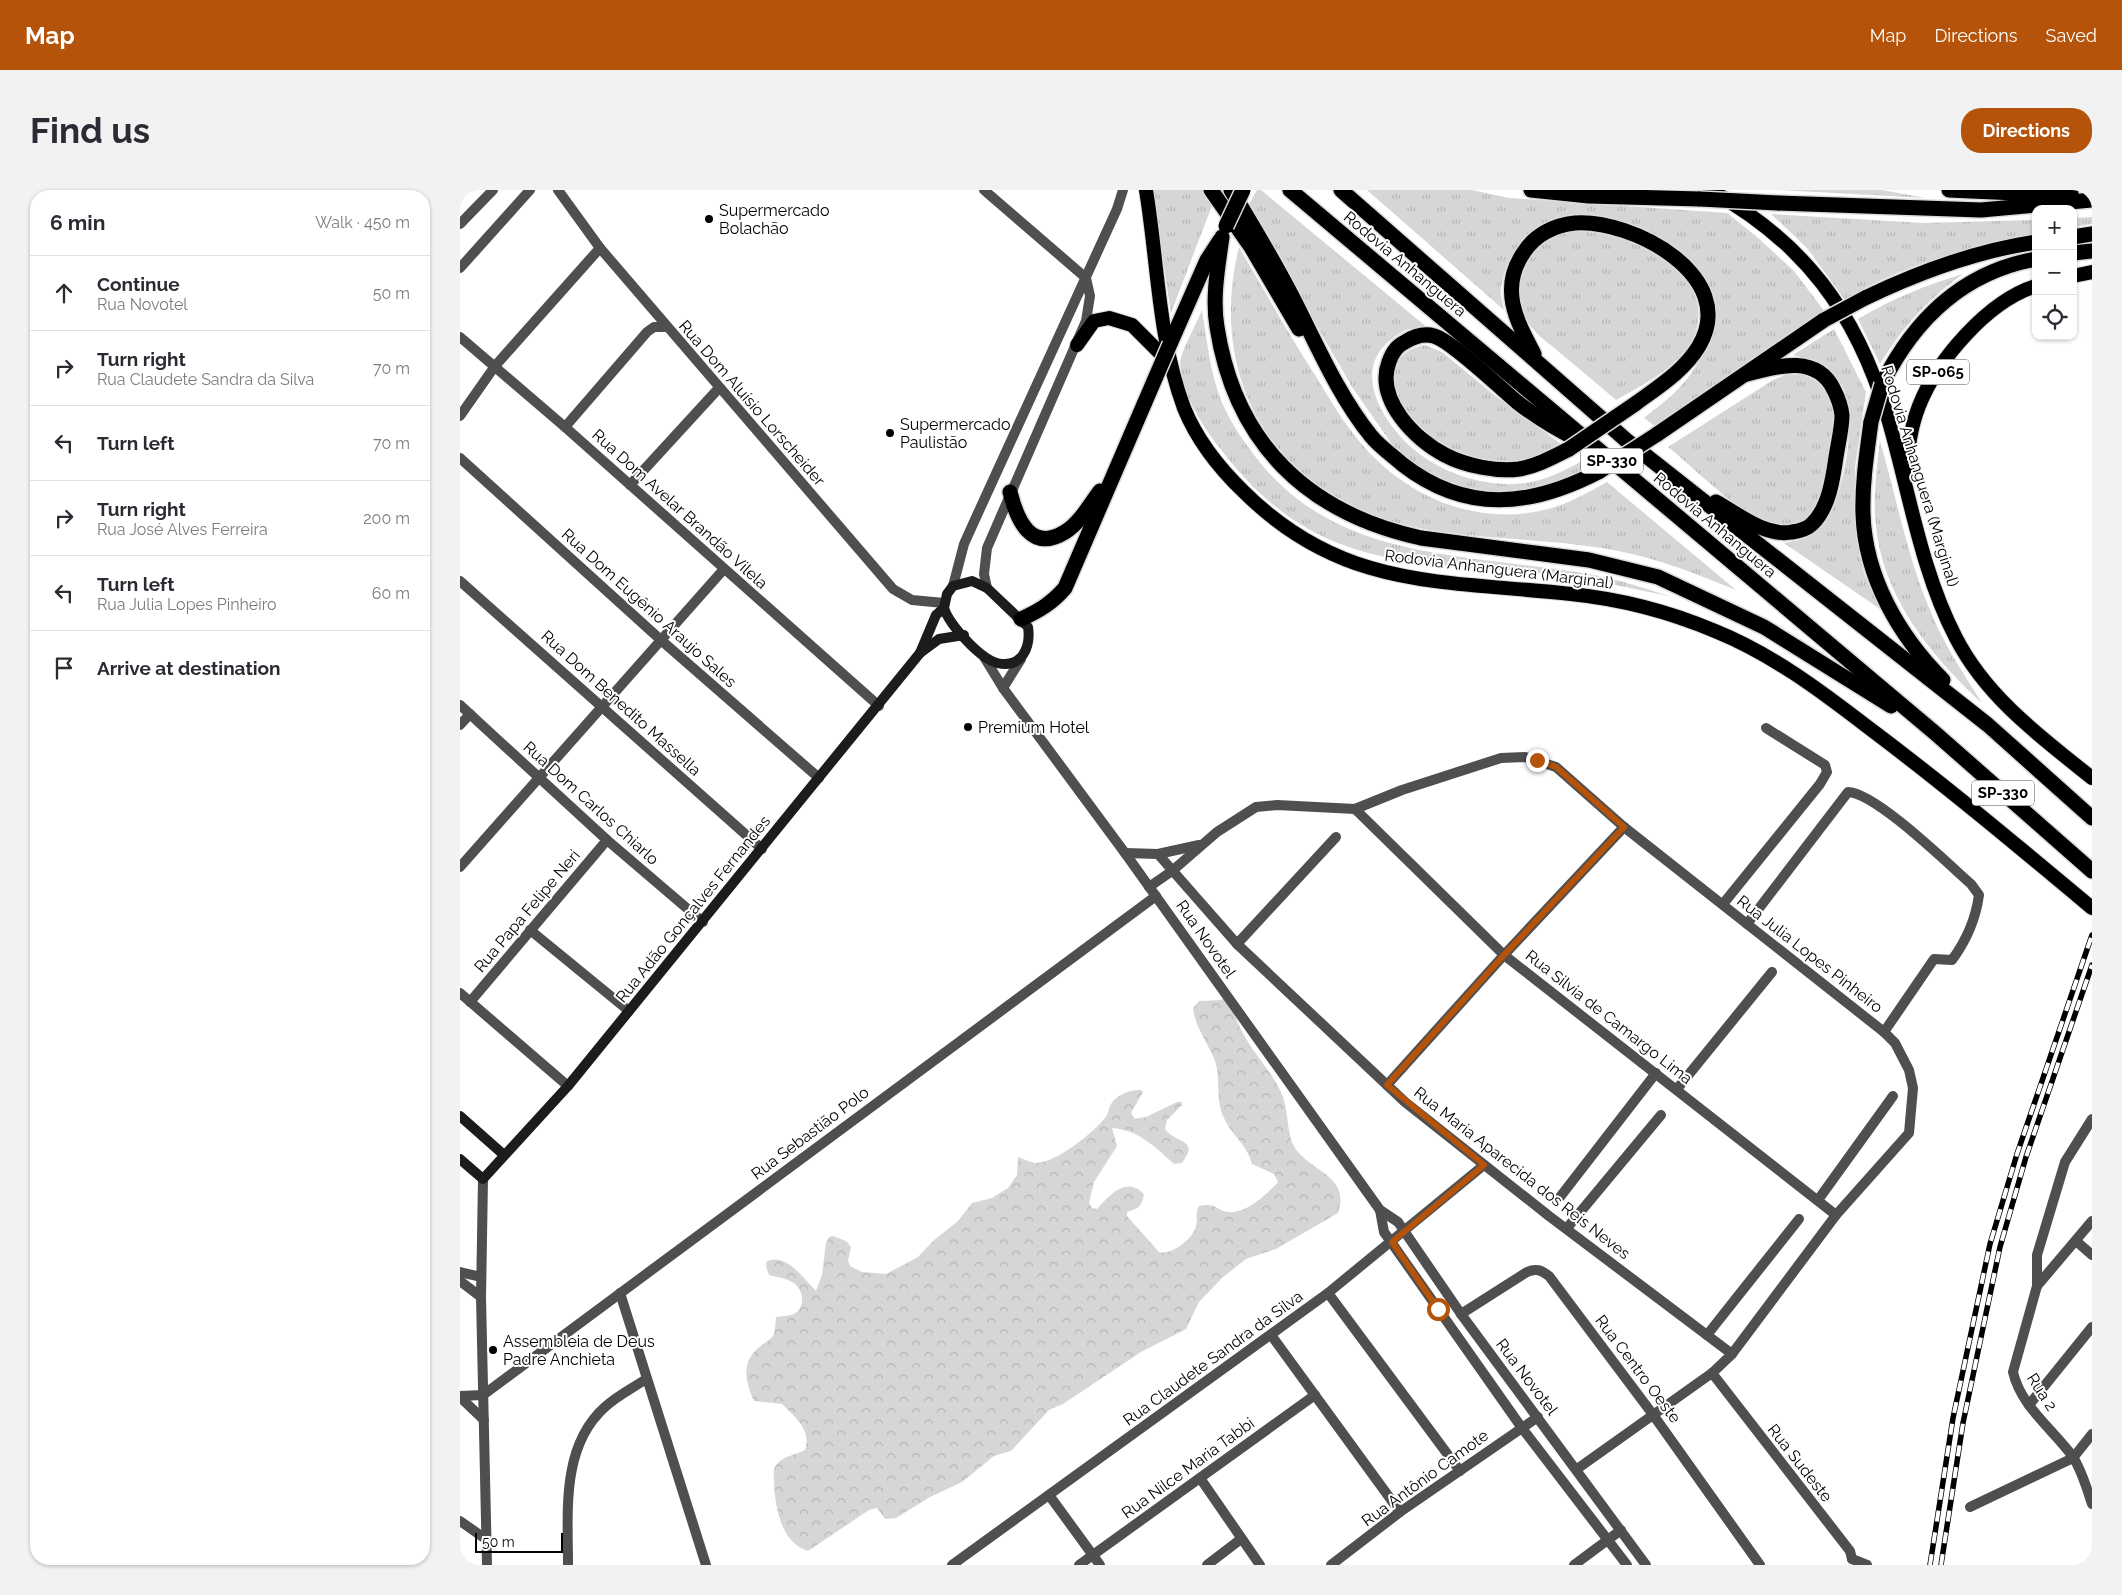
<!DOCTYPE html>
<html lang="en">
<head>
<meta charset="utf-8">
<style>
	body { margin:0; font-family:Raleway,sans-serif; background:#f2f2f3; color:#2b2b33 }
	.controls { position:absolute; right:15px; top:15px; display:grid; overflow:hidden; border-radius:10px; box-shadow:0 1px 4px #0004 }
	.controls button { width:45px; height:45px; display:grid; place-items:center; padding:0; border:0; border-bottom:1px solid #e1e1e2; background:#fff; color:#2b2b33; font:25px sans-serif }
	.scale { position:absolute; left:15px; bottom:12px; width:88px; box-sizing:border-box; padding-left:5px; border:2px solid #000; border-top:0; font-size:14px; line-height:18px; white-space:nowrap; color:#000; -webkit-text-stroke:4px #fff; paint-order:stroke }
	.stop { position:absolute; width:15px; height:15px; margin:-11px; border:4px solid #b45309; border-radius:50%; background:#fff }
	.stop.end { background:#b45309; border-color:#fff; box-shadow:0 1px 5px #0008 }
	.list { margin:0; padding:0; list-style:none }
	h2 { display:flex; justify-content:space-between; align-items:center; height:65px; margin:0; padding:0 20px; font-size:21px }
	h2 small { font-size:16px; font-weight:400; color:#7c7c81 }
	.list li { display:grid; grid-template-columns:32px 1fr auto; gap:15px; align-items:center; box-sizing:border-box; height:75px; padding:0 20px; border-top:1px solid #e1e1e2 }
	.list b { display:block; font-size:19px; white-space:nowrap }
	.list p { margin:0; font-size:16px; white-space:nowrap; color:#7c7c81 }
	.list em { font-size:16px; font-style:normal; color:#7c7c81 }
	.icon { flex:none; width:28px; height:28px; fill:none; stroke:currentColor; stroke-width:2; stroke-linecap:round; stroke-linejoin:round }
	.map { position:relative; flex:none; width:1632px; height:1375px; overflow:hidden; border-radius:20px }
	header { display:flex; align-items:center; gap:30px; box-sizing:border-box; height:70px; padding:0 25px; background:#b45309; color:#fff }
	header strong { font-size:24px }
	nav { display:flex; gap:28px; margin-inline-start:auto; font-size:18px }
	.intro { display:flex; align-items:center; justify-content:space-between; box-sizing:border-box; height:120px; padding:0 30px }
	h1 { margin:0; font-size:35px }
	.button { padding:12px 22px; border-radius:20px; background:#b45309; color:#fff; font-size:18px; font-weight:700 }
	main { display:flex; gap:30px; padding:0 30px }
	aside { flex:1; background:#fff; border-radius:20px; box-shadow:0 1px 4px #0004 }
	.map>svg:first-child { display:block }
	.grass { fill:url(#grass-tufts) }
	.forest { fill:url(#forest-crowns) }
	.lines { fill:none; stroke-linecap:round; stroke-linejoin:round }
	.trunk-casing { stroke:#dbdbdb; stroke-width:16 }
	.motorway-casing { stroke:#dbdbdb; stroke-width:18 }
	.minor { stroke:#4f4f4f; stroke-width:10 }
	.tertiary { stroke:#4f4f4f; stroke-width:10 }
	.secondary { stroke:#1c1c1c; stroke-width:10 }
	.trunk { stroke:#000; stroke-width:14 }
	.motorway { stroke:#000; stroke-width:15 }
	.rail-casing { stroke:#000; stroke-width:5.5 }
	.rail { stroke:#fff; stroke-width:4; stroke-dasharray:11; stroke-linecap:butt }
	.motorway-bridge-casing { stroke:#dbdbdb; stroke-width:18; stroke-linecap:butt }
	.motorway-bridge { stroke:#000; stroke-width:15 }
	.route { stroke:#b45309; stroke-width:6 }
	.poi-dot { fill:#000; stroke:#fff; stroke-width:2 }
	.labels { text-anchor:middle; dominant-baseline:central; stroke-width:4; stroke-linejoin:round; paint-order:stroke }
	.shield { fill:#fff; stroke:#4c4c4c; stroke-width:1 }
	.shield-label { font-size:15px; font-weight:bold; fill:#000 }
	.poi-label { font-size:16px; fill:#000; stroke:#fff; text-anchor:start }
	.street-label { font-size:16px; fill:#000; stroke:#fff }
</style>
</head>
<body>
<header>
<strong>Map</strong>
<nav><a>Map</a><a>Directions</a><a>Saved</a></nav>
</header>
<div class="intro"><h1>Find us</h1><a class="button">Directions</a></div>
<main>
<aside>
<h2>6 min<small>Walk · 450 m</small></h2>
<ul class="list">
<li><svg class="icon" aria-label="ahead" viewBox="0 0 24 24"><path d="M12 20V5M6 11l6-6 6 6"/></svg><div><b>Continue</b><p>Rua Novotel</p></div><em>50 m</em></li>
<li><svg class="icon" aria-label="right" viewBox="0 0 24 24"><path d="M7 20v-9h11M14 6l5 5-5 5"/></svg><div><b>Turn right</b><p>Rua Claudete Sandra da Silva</p></div><em>70 m</em></li>
<li><svg class="icon" aria-label="left" viewBox="0 0 24 24"><path d="M17 20v-9H6M10 6l-5 5 5 5"/></svg><div><b>Turn left</b></div><em>70 m</em></li>
<li><svg class="icon" aria-label="right" viewBox="0 0 24 24"><path d="M7 20v-9h11M14 6l5 5-5 5"/></svg><div><b>Turn right</b><p>Rua José Alves Ferreira</p></div><em>200 m</em></li>
<li><svg class="icon" aria-label="left" viewBox="0 0 24 24"><path d="M17 20v-9H6M10 6l-5 5 5 5"/></svg><div><b>Turn left</b><p>Rua Julia Lopes Pinheiro</p></div><em>60 m</em></li>
<li><svg class="icon" aria-label="arrive" viewBox="0 0 24 24"><path d="M6 21V4h12l-3 4 3 4H6"/></svg><div><b>Arrive at destination</b></div></li>
</ul>
</aside>
<div class="map">
<svg width="1632" height="1375" viewBox="0 0 1632 1375">
	<defs>
		<pattern id="grass-tufts" width="24" height="20" patternUnits="userSpaceOnUse" patternTransform="scale(1.25)"><rect width="24" height="20" fill="#d6d6d6"/><path d="M3 7l-1-3M5 7V3M7 7l1-3M15 17l-1-3M17 17v-4M19 17l1-3" fill="none" stroke="#b6b6b6"/></pattern>
		<pattern id="forest-crowns" width="20" height="18" patternUnits="userSpaceOnUse" patternTransform="scale(1.25)"><rect width="20" height="18" fill="#d6d6d6"/><path d="M2 6a3 3 0 1 1 6 0M12 15a3 3 0 1 1 6 0" fill="none" stroke="#b6b6b6"/></pattern>
	</defs>
	<rect width="100%" height="100%" fill="#fff"/>
	<g class="grass">
		<polygon points="692,0 742,0 753,13 711,123"/>
		<path d="M797,0h4l168,139c-7,0 -16,-1 -23,1 -7,3 -13,8 -19,13 -37,34 3,90 34,112 28,21 70,33 105,28 20,-3 38,-12 56,-22l11,9 -69,24 -55,-4 -26,-8 -35,-23 -17,-16 -39,-56 -104,-181z"/>
		<path d="M907,0h105l37,8 218,15 29,23 38,35 31,41 -169,115 -12,-9c12,-10 25,-19 35,-30 34,-35 51,-94 9,-130 -14,-12 -30,-18 -47,-25 -22,-8 -41,-17 -65,-18 -40,0 -70,36 -75,73 -1,7 2,15 3,22z"/>
		<polygon points="1319,0 1422,0 1466,8"/>
		<path d="M1311,24l152,9 113,-3v14c-68,14 -132,29 -191,66l-38,-52z"/>
		<polygon points="1632,27 1632,34 1613,37 1613,28"/>
		<path d="M1115,41c46,2 116,22 123,76 2,16 -3,33 -14,45 -17,21 -45,35 -68,48 -19,-16 -37,-32 -56,-47 -8,-8 -19,-14 -26,-23 -16,-18 -19,-47 -8,-68 11,-20 28,-28 49,-31z"/>
		<path d="M779,57c25,43 49,86 76,128 12,19 23,39 37,57 46,62 123,98 200,76 20,-6 37,-16 55,-26l129,108c-40,-16 -76,-31 -118,-39 -72,-14 -147,-10 -218,-27 -18,-4 -36,-12 -52,-21 -99,-50 -135,-152 -109,-256z"/>
		<path d="M1503,84c-39,29 -57,49 -83,90l-22,-45c34,-20 68,-34 105,-45z"/>
		<path d="M742,120c4,25 7,51 14,75 6,23 19,44 33,63 81,116 215,104 339,126 29,5 56,14 84,23 -42,-9 -84,-19 -126,-23 -139,-13 -234,-3 -327,-127 -17,-21 -39,-57 -39,-85 0,-8 18,-42 22,-52z"/>
		<path d="M1374,139l32,63 -11,75 1,69 8,37 16,36 -96,-66c14,-2 28,-6 38,-17 22,-23 36,-111 21,-139 -10,-20 -30,-27 -50,-32z"/>
		<path d="M965,155l17,7 56,46 63,46c-7,4 -13,8 -20,11 -50,22 -153,-18 -146,-81 2,-19 13,-25 30,-29z"/>
		<path d="M1341,184c13,5 25,11 31,26 8,18 -8,102 -22,118 -7,9 -29,11 -39,8 -29,-10 -78,-59 -103,-79l105,-67 12,-5z"/>
		<path d="M1420,251c16,55 27,115 50,169 13,33 33,63 52,93 -55,-51 -104,-112 -107,-190 -1,-24 2,-49 5,-72z"/>
	</g>
	<path class="forest" d="M768,806c5,13 9,27 16,39 11,21 31,40 39,62 6,17 3,41 15,55 17,20 52,26 40,61l-62,36 -30,10 -24,19 -23,24 -13,27 -45,23 -78,52 -14,6 -38,41 -17,5 -32,26 -32,15 -34,21 -11,1 -8,-11 -8,2 -61,41c-27,-8 -33,-44 -34,-69 0,-6 -2,-13 3,-18 5,-7 20,-10 28,-14 7,-20 -10,-33 -23,-46l-28,-3c-8,-18 -14,-37 4,-53 5,-4 11,-7 15,-12 3,-6 2,-12 3,-19 5,-1 11,-1 16,-2 14,-5 13,-26 0,-33 -6,-4 -16,-5 -23,-7l-3,-9 1,-5c20,-8 35,16 49,30l6,-16 4,-32 3,-6 4,-1 13,5 5,6 -3,14 2,5 12,6 24,2 32,-17 15,-16 25,-20 14,-18 20,-5 16,-10 9,-13 1,-18c6,2 13,6 19,6 21,-2 55,-29 68,-45 4,-4 3,-10 6,-14 5,-9 20,-15 30,-14l2,2 -12,21 4,6 11,-2 31,-15h5v3l-15,15 -2,9c11,15 35,9 17,34l-8,1c-19,-17 -35,-34 -62,-36l5,18 -23,36 -5,21 3,5 5,1c14,-15 29,-33 47,-15 -2,12 -6,15 -17,18v4l32,36c12,4 35,-14 37,-26 2,-8 -1,-13 3,-20 19,-4 16,5 30,6 17,2 38,-18 49,-30l-4,-8 -22,-10c-5,-20 -20,-28 -28,-46 -9,-18 -3,-39 -9,-57 -7,-18 -20,-34 -22,-53l6,-7 22,-1z"/>
	<g class="lines">
		<defs>
			<g id="trunk">
				<path d="M686,0c12,73 12,148 38,218 13,32 35,60 60,84 99,98 198,88 327,102 49,5 99,18 144,37 57,23 106,60 154,97 76,57 150,119 223,180"/>
				<path d="M1250,0c94,52 146,122 177,225 22,74 33,154 69,223 31,60 85,99 136,140"/>
				<polyline points="1613,86 1632,82"/>
				<polyline points="617,155 634,131 649,128 672,135 699,162 709,167"/>
				<path d="M1447,287c0,-23 3,-48 12,-71 18,-46 69,-105 117,-120"/>
			</g>
			<g id="motorway">
				<polyline points="751,0 791,57 839,139"/>
				<path d="M771,0c22,36 43,71 62,108 24,47 45,97 78,138 9,11 21,19 31,28 64,50 129,43 198,7"/>
				<polyline points="830,0 1475,543 1632,681"/>
				<polyline points="881,0 1166,250 1528,535 1632,628"/>
				<polyline points="1071,0 1129,6 1240,9"/>
				<polyline points="1489,0 1556,3 1611,3"/>
				<polyline points="1318,13 1521,20 1632,10"/>
				<path d="M762,47c-4,29 -10,61 -5,90 18,116 90,186 204,211l168,22 69,17 106,50 127,79"/>
				<polyline points="1613,47 1632,44"/>
				<polyline points="1613,63 1632,61"/>
				<path d="M1405,108c54,-26 110,-47 171,-56"/>
				<polyline points="710,154 747,70 760,50"/>
				<path d="M1074,164c-18,-34 -35,-66 -10,-102 11,-17 30,-27 51,-29 57,-4 165,53 124,123 -15,25 -41,41 -64,58"/>
				<path d="M1422,194c32,-64 81,-112 154,-125"/>
				<path d="M1411,232c-4,30 -9,61 -8,92 2,63 36,122 80,166"/>
				<polyline points="1196,245 1364,130"/>
				<path d="M1109,259c-16,8 -32,17 -50,20 -22,3 -53,-3 -74,-14 -30,-15 -70,-56 -56,-93 3,-9 7,-16 16,-20 8,-5 19,-9 29,-6 18,5 65,51 83,66 19,15 39,27 61,38"/>
				<path d="M550,302c7,28 21,61 55,40 15,-9 25,-28 35,-41"/>
				<path d="M1256,312c22,12 49,35 76,30 7,-1 15,-3 20,-8 17,-16 21,-46 24,-67 2,-13 6,-29 6,-42 -1,-9 -4,-17 -8,-25 -17,-36 -57,-24 -87,-16"/>
				<path d="M561,429c18,-8 31,-16 44,-31l80,-186"/>
			</g>
		</defs>
		<use href="#trunk" class="trunk-casing"/>
		<use href="#motorway" class="motorway-casing"/>
		<g class="minor">
			<polyline points="524,0 626,88"/>
			<polyline points="0,147 105,237 419,516"/>
			<polyline points="0,226 35,176 140,58"/>
			<polyline points="105,237 187,142 194,137 207,137"/>
			<polyline points="0,268 202,451 359,588"/>
			<polyline points="170,295 259,198"/>
			<polyline points="0,391 302,659"/>
			<polyline points="0,515 147,650 243,732"/>
			<polyline points="0,535 10,524"/>
			<polyline points="895,619 1044,765 1376,1025"/>
			<polyline points="665,663 698,664 739,655"/>
			<polyline points="698,664 777,754 945,912 1089,1026 1272,1164"/>
			<polyline points="0,677 264,379"/>
			<polyline points="689,697 712,681 757,642 796,617 817,615 895,619 942,600 1041,568 1065,567 1096,577 1164,637 1424,842 1435,853 1449,880 1453,898 1449,943 1376,1025 1272,1164 1252,1183 1117,1279"/>
			<polyline points="1263,714 1360,594 1367,582 1365,575 1306,538"/>
			<path d="M1287,734l101,-132c28,1 100,72 123,92l8,11c-3,22 -13,46 -27,65l-18,-1 -50,73"/>
			<polyline points="70,740 169,821"/>
			<polyline points="777,754 876,647"/>
			<polyline points="0,803 108,896"/>
			<polyline points="10,812 147,650"/>
			<polyline points="927,895 1044,765 1164,637"/>
			<polyline points="1217,899 1312,782"/>
			<path d="M1632,929l-27,43 -28,93v31l-24,86c8,35 40,57 60,85 9,14 14,32 19,47"/>
			<polyline points="1100,1007 1196,883"/>
			<polyline points="1358,1010 1433,906"/>
			<polyline points="1107,1038 1201,925"/>
			<polyline points="1616,1051 1632,1065"/>
			<polyline points="0,1082 21,1087"/>
			<polyline points="0,1091 21,1107"/>
			<polyline points="1577,1096 1632,1031"/>
			<polyline points="160,1103 246,1375"/>
			<polyline points="868,1103 1000,1281"/>
			<path d="M1001,1124l66,-42c9,-4 14,-2 22,4l105,140 106,149"/>
			<polyline points="811,1145 940,1322"/>
			<polyline points="1247,1145 1339,1029"/>
			<polyline points="1252,1183 1390,1361 1392,1369"/>
			<polyline points="0,1206 23,1205 696,706"/>
			<polyline points="0,1207 24,1230"/>
			<polyline points="1569,1215 1632,1137"/>
			<polyline points="740,1288 800,1375"/>
			<polyline points="589,1305 640,1375"/>
			<polyline points="1510,1317 1613,1268 1632,1244"/>
			<polyline points="0,1331 27,1350"/>
			<polyline points="1392,1369 1407,1375"/>
			<path d="M108,1375c0,-53 -7,-119 37,-158 12,-11 28,-19 41,-28"/>
			<polyline points="492,1375 868,1103 1024,975"/>
			<polyline points="619,1375 855,1205"/>
			<polyline points="747,1375 781,1349"/>
			<polyline points="871,1375 940,1322 1078,1227"/>
			<polyline points="1114,1375 1161,1340"/>
		</g>
		<g class="tertiary">
			<polyline points="98,0 140,58 433,399 452,410 484,413"/>
			<polyline points="0,34 33,0"/>
			<polyline points="0,78 70,0"/>
			<polyline points="493,396 504,354 513,334 657,19 663,0"/>
			<polyline points="527,398 524,384 527,358 626,131 630,106 626,88"/>
			<polyline points="524,467 543,498 665,663 920,1020 938,1032 1001,1124 1186,1375"/>
			<polyline points="543,498 561,469"/>
			<polyline points="23,989 21,1107 27,1375"/>
			<polyline points="920,1020 924,1042 1062,1238 1167,1375"/>
		</g>
		<g class="secondary">
			<path d="M512,391l15,7 41,39c3,20 -6,42 -31,36 -18,-5 -48,-39 -53,-55l3,-14 6,-8z"/>
			<polyline points="460,463 476,425 484,418"/>
			<polyline points="0,926 44,965"/>
			<polyline points="0,969 23,989 108,896 460,463 479,449 504,445"/>
		</g>
		<use href="#trunk" class="trunk"/>
		<use href="#motorway" class="motorway"/>
		<defs>
			<g id="rail">
				<polyline points="1470,1375 1493,1228 1530,1054 1557,964 1632,745"/>
				<polyline points="1481,1375 1503,1233 1540,1057 1566,967 1632,775"/>
			</g>
		</defs>
		<use href="#rail" class="rail-casing"/>
		<use href="#rail" class="rail"/>
		<defs>
			<g id="motorway-bridge">
				<polyline points="1240,9 1318,13"/>
				<polyline points="766,36 783,0"/>
				<polyline points="1364,130 1405,108"/>
				<polyline points="685,212 710,154"/>
				<polyline points="1411,232 1422,194"/>
				<polyline points="1109,259 1175,214"/>
				<polyline points="1140,281 1196,245"/>
			</g>
		</defs>
		<use href="#motorway-bridge" class="motorway-bridge-casing"/>
		<use href="#motorway-bridge" class="motorway-bridge"/>
	</g>
	<g class="lines">
		<polyline class="route" points="978,1119 932,1052 1024,975 927,895 1044,765 1164,637 1096,577 1077,570"/>
	</g>
	<g class="poi-dot">
		<circle cx="249" cy="29" r="5"/>
		<circle cx="430" cy="243" r="5"/>
		<circle cx="508" cy="537" r="5"/>
		<circle cx="33" cy="1160" r="5"/>
	</g>
	<g class="labels">
		<g class="shield">
			<rect x="1447" y="169.5" width="62" height="25" rx="4"/>
			<rect x="1121" y="258.5" width="62" height="25" rx="4"/>
			<rect x="1512" y="590.5" width="62" height="25" rx="4"/>
		</g>
		<g class="shield-label">
			<text x="1478" y="182">SP-065</text>
			<text x="1152" y="271">SP-330</text>
			<text x="1543" y="603">SP-330</text>
		</g>
		<g class="poi-label">
			<text x="259" y="20">Supermercado<tspan x="259" dy="18">Bolachão</tspan></text>
			<text x="440" y="234">Supermercado<tspan x="440" dy="18">Paulistão</tspan></text>
			<text x="518" y="537">Premium Hotel</text>
			<text x="43" y="1151">Assembleia de Deus<tspan x="43" dy="18">Padre Anchieta</tspan></text>
		</g>
		<g class="street-label">
			<text transform="translate(945 74) rotate(40)">Rodovia Anhanguera</text>
			<text transform="translate(292 213) rotate(49)">Rua Dom Aluísio Lorscheider</text>
			<text transform="translate(1460 286) rotate(73)">Rodovia Anhanguera (Marginal)</text>
			<text transform="translate(220 319) rotate(42)">Rua Dom Avelar Brandão Vilela</text>
			<text transform="translate(1255 335) rotate(40)">Rodovia Anhanguera</text>
			<text transform="translate(1039 379) rotate(7)">Rodovia Anhanguera (Marginal)</text>
			<text transform="translate(189 418) rotate(42)">Rua Dom Eugênio Araujo Sales</text>
			<text transform="translate(161 513) rotate(42)">Rua Dom Benedito Massella</text>
			<text transform="translate(131 613) rotate(42)">Rua Dom Carlos Chiarlo</text>
			<text transform="translate(233 719) rotate(-51)">Rua Adão Gonçalves Fernandes</text>
			<text transform="translate(67 721) rotate(-50)">Rua Papa Felipe Neri</text>
			<text transform="translate(746 749) rotate(55)">Rua Novotel</text>
			<text transform="translate(1350 764) rotate(38)">Rua Julia Lopes Pinheiro</text>
			<text transform="translate(1149 827) rotate(38)">Rua Silvia de Camargo Lima</text>
			<text transform="translate(350 943) rotate(-37)">Rua Sebastião Polo</text>
			<text transform="translate(1062 983) rotate(38)">Rua Maria Aparecida dos Reis Neves</text>
			<text transform="translate(753 1168) rotate(-36)">Rua Claudete Sandra da Silva</text>
			<text transform="translate(1178 1179) rotate(53)">Rua Centro Oeste</text>
			<text transform="translate(1067 1187) rotate(53)">Rua Novotel</text>
			<text transform="translate(1582 1202) rotate(57)">Rua 2</text>
			<text transform="translate(1340 1273) rotate(52)">Rua Sudeste</text>
			<text transform="translate(728 1278) rotate(-36)">Rua Nilce Maria Tabbi</text>
			<text transform="translate(965 1288) rotate(-36)">Rua Antônio Camote</text>
		</g>
	</g>
</svg>
<div class="controls">
<button>+</button>
<button>−</button>
<button><svg class="icon" aria-label="locate" viewBox="0 0 24 24"><circle cx="12" cy="12" r="6"/><path d="M12 2v4M12 18v4M2 12h4M18 12h4"/></svg></button>
</div>
<div class="scale">50 m</div>
<div class="stop" style="left:978px;top:1119px"></div>
<div class="stop end" style="left:1077px;top:570px"></div>
</div>
</main>
</body>
</html>
